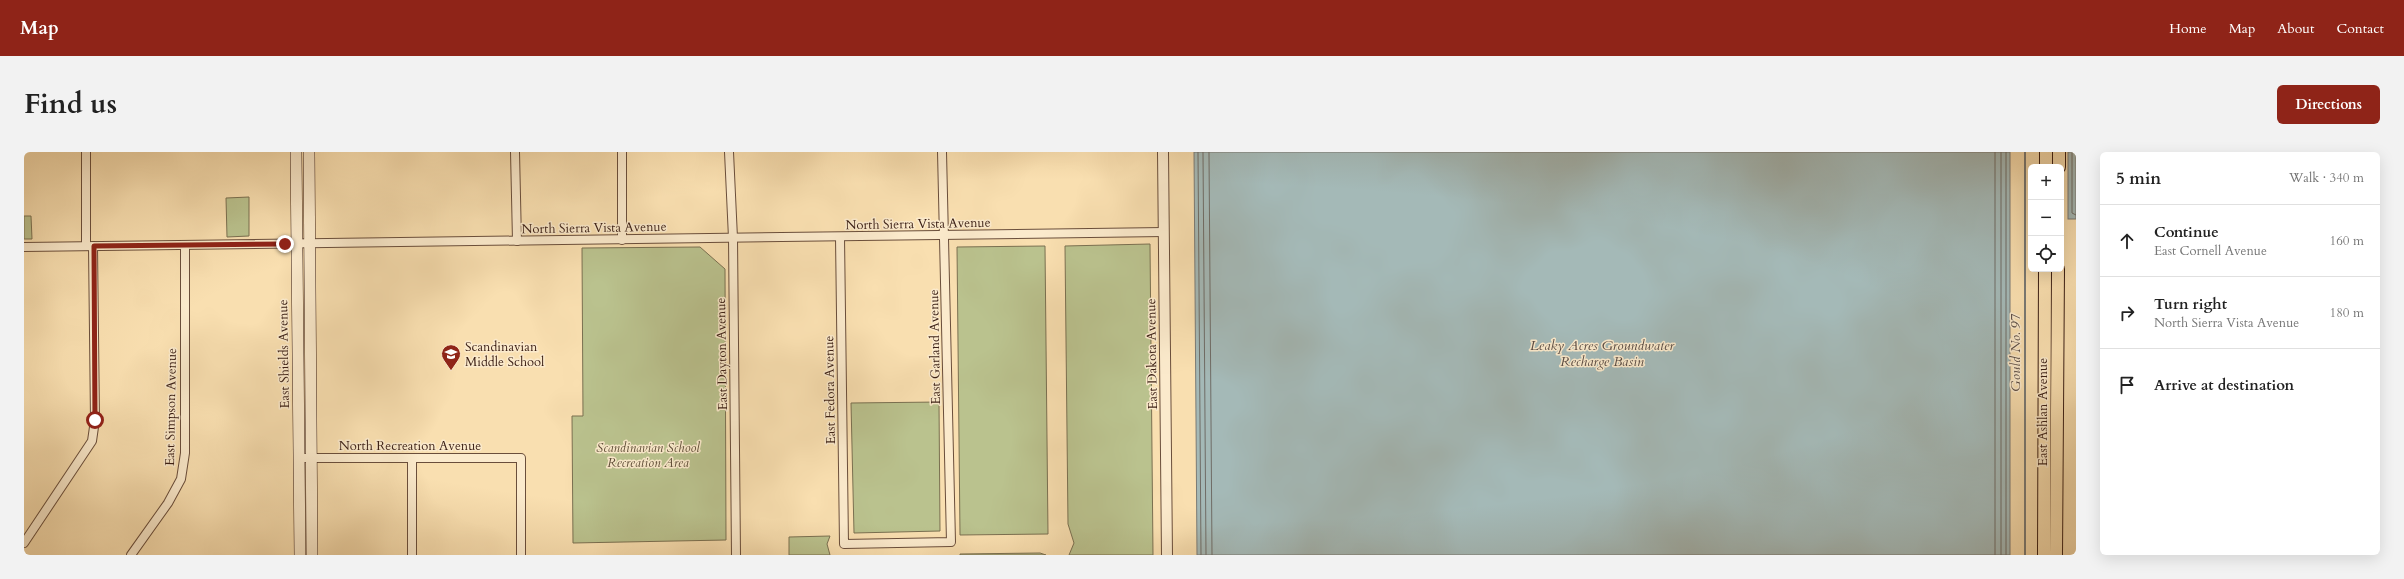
<!DOCTYPE html>
<html lang="en">
<head>
<meta charset="utf-8">
<style>
	body { margin:0; font-family:Cardo,serif; background:#f2f2f2; color:#222 }
	.controls { position:absolute; right:12px; top:12px; display:grid; overflow:hidden; border-radius:6px; box-shadow:0 4px 16px #0002 }
	.controls button { width:36px; height:36px; display:grid; place-items:center; padding:0; border:0; border-bottom:1px solid #e0e0e0; background:#fff; color:#222; font:20px sans-serif }
	.stop { position:absolute; width:12px; height:12px; margin:-9px; border:3px solid #8f2418; border-radius:50%; background:#fff }
	.stop.end { background:#8f2418; border-color:#fff; box-shadow:0 1px 4px #0008 }
	.list { margin:0; padding:0; list-style:none }
	h2 { display:flex; justify-content:space-between; align-items:center; height:52px; margin:0; padding:0 16px; font-size:17px }
	h2 small { font-size:13px; font-weight:400; color:#767676 }
	.list li { display:grid; grid-template-columns:26px 1fr auto; gap:12px; align-items:center; box-sizing:border-box; height:72px; padding:0 16px; border-top:1px solid #e0e0e0 }
	.list b { display:block; font-size:15px; white-space:nowrap }
	.list p { margin:0; font-size:13px; white-space:nowrap; color:#767676 }
	.list em { font-size:13px; font-style:normal; color:#767676 }
	.icon { flex:none; width:22px; height:22px; fill:none; stroke:currentColor; stroke-width:2; stroke-linecap:round; stroke-linejoin:round }
	.map { position:relative; flex:none; width:2052px; height:403px; overflow:hidden; border-radius:6px }
	header { display:flex; align-items:center; gap:24px; box-sizing:border-box; height:56px; padding:0 20px; background:#8f2418; color:#fff }
	header strong { font-size:19px }
	nav { display:flex; gap:22px; margin-inline-start:auto; font-size:14px }
	.intro { display:flex; align-items:center; justify-content:space-between; box-sizing:border-box; height:96px; padding:0 24px }
	h1 { margin:0; font-size:28px }
	.button { padding:10px 18px; border-radius:6px; background:#8f2418; color:#fff; font-size:14px; font-weight:700 }
	main { display:flex; gap:24px; padding:0 24px }
	aside { flex:1; background:#fff; border-radius:6px; box-shadow:0 4px 16px #0002 }
	.map>svg:first-child { display:block }
	.green { fill:#bac28e; stroke:#7a7051 }
	.water { fill:#a4b9b7; stroke:#7a7b76 }
	.lines { fill:none; stroke-linecap:round; stroke-linejoin:round }
	.shore { stroke:#6f6c66; stroke-width:1 }
	.stream { stroke:#7a7b76; stroke-width:2 }
	.minor-casing { stroke:#6a4e3b; stroke-width:10 }
	.tertiary-casing { stroke:#6a4e3b; stroke-width:12 }
	.secondary-casing { stroke:#3a1e14; stroke-width:12 }
	.primary-casing { stroke:#3a1e14; stroke-width:14 }
	.minor { stroke:#fbeacc; stroke-width:8 }
	.tertiary { stroke:#fbeacc; stroke-width:10 }
	.secondary { stroke:#fbeacc; stroke-width:11 }
	.primary { stroke:#f9dfb0; stroke-width:12 }
	.route { stroke:#8f2418; stroke-width:5 }
	.labels { text-anchor:middle; dominant-baseline:central; stroke-width:3; stroke-linejoin:round; paint-order:stroke }
	.street-label { font-size:13px; fill:#3a1e14; stroke:#fbeacc }
	.poi-label { font-size:13px; fill:#3a1e14; stroke:#fbeacc; text-anchor:start }
	.park-label { font-size:13px; font-style:italic; fill:#604f39; stroke:#fbeacc }
	.water-label { font-size:14px; font-style:italic; fill:#5a4c45; stroke:#fbeacc }
</style>
</head>
<body>
<header>
<strong>Map</strong>
<nav><a>Home</a><a>Map</a><a>About</a><a>Contact</a></nav>
</header>
<div class="intro"><h1>Find us</h1><a class="button">Directions</a></div>
<main>
<div class="map">
<svg width="2052" height="403" viewBox="0 0 2052 403">
	<rect width="100%" height="100%" fill="#f9dfb0"/>
	<filter id="stains"><feTurbulence type="fractalNoise" baseFrequency=".005" numOctaves="4"/><feColorMatrix values="0 0 0 0 .2 0 0 0 0 .09 0 0 0 0 .02 0 0 0 .5 -.17"/></filter>
	<radialGradient id="worn" r=".72"><stop offset=".6" stop-color="#630" stop-opacity="0"/><stop offset="1" stop-color="#630" stop-opacity=".3"/></radialGradient>
	<g class="green">
		<polygon points="225,45 225,84 203,85 202,46"/>
		<polygon points="0,64 7,64 8,87 0,87"/>
		<polygon points="1126,92 1129,403 1045,403 1050,391 1044,372 1041,94"/>
		<polygon points="1021,94 1024,382 936,383 933,95"/>
		<polygon points="676,95 701,117 702,388 549,391 548,264 559,264 558,96"/>
		<polygon points="915,250 916,379 830,381 827,251"/>
		<polygon points="806,384 803,392 806,403 765,403 765,385"/>
		<polygon points="1016,401 1022,403 936,403 936,402"/>
	</g>
	<g class="water">
		<polygon points="1170,0 1986,0 1986,403 1173,403"/>
		<rect x="2044" y="0" width="8" height="67"/>
	</g>
	<g class="lines">
		<g class="shore">
			<polyline points="1174,0 1177,403"/>
			<polyline points="1179,0 1182,403"/>
			<polyline points="1185,0 1188,403"/>
			<polyline points="1971,0 1971,403"/>
			<polyline points="1977,0 1977,403"/>
			<polyline points="1982,0 1982,403"/>
			<polyline points="2048,0 2048,61 2052,63"/>
		</g>
		<polyline class="stream" points="2001,403 2001,0"/>
		<defs>
			<g id="minor">
				<polyline points="62,0 62,94"/>
				<polyline points="491,0 493,89"/>
				<polyline points="598,0 598,88"/>
				<polyline points="705,0 709,86 712,403"/>
				<polyline points="816,85 820,392 927,390 918,0"/>
				<polyline points="0,95 1140,80"/>
				<polyline points="275,306 497,306 497,403"/>
				<polyline points="388,306 388,403"/>
				<polyline points="0,391 68,289 71,268 69,94"/>
				<polyline points="107,403 144,351 157,327 161,301 161,93"/>
			</g>
			<polyline id="tertiary" points="1139,0 1143,403"/>
			<g id="secondary">
				<polyline points="272,0 276,403"/>
				<polyline points="285,0 288,403"/>
			</g>
			<g id="primary">
				<polyline points="2022,15 2022,0"/>
				<polyline points="2035,15 2035,0"/>
				<polyline points="2020,403 2021,117"/>
				<polyline points="2032,403 2034,117"/>
			</g>
		</defs>
		<use href="#minor" class="minor-casing"/>
		<use href="#tertiary" class="tertiary-casing"/>
		<use href="#secondary" class="secondary-casing"/>
		<use href="#primary" class="primary-casing"/>
		<use href="#minor" class="minor"/>
		<use href="#tertiary" class="tertiary"/>
		<use href="#secondary" class="secondary"/>
		<use href="#primary" class="primary"/>
	</g>
	<g class="lines">
		<polyline class="route" points="71,268 70,94 261,92"/>
	</g>
	<defs>
		<symbol id="school-pin" viewBox="-11 -11 22 30"><path d="M0 17L-7.5 6A9.5 9.5 0 1 1 7.5 6Z" fill="#8f2418" stroke="#fbeacc"/><path d="M0-5L7-2L0 1L-7-2ZM-4 1L0 2.5L4 1V4Q0 6-4 4Z" fill="#fff"/></symbol>
	</defs>
	<g fill-rule="evenodd">
		<use href="#school-pin" x="416" y="191" width="22" height="30"/>
	</g>
	<g class="labels">
		<g class="street-label">
			<text transform="translate(894 72) rotate(-1)">North Sierra Vista Avenue</text>
			<text transform="translate(570 76) rotate(-1)">North Sierra Vista Avenue</text>
			<text transform="translate(911 195) rotate(-91)">East Garland Avenue</text>
			<text transform="translate(260 202) rotate(-91)">East Shields Avenue</text>
			<text transform="translate(698 202) rotate(-91)">East Dayton Avenue</text>
			<text transform="translate(1128 202) rotate(-91)">East Dakota Avenue</text>
			<text transform="translate(806 238) rotate(-91)">East Fedora Avenue</text>
			<text transform="translate(147 255) rotate(-89)">East Simpson Avenue</text>
			<text transform="translate(2019 260) rotate(-90)">East Ashlan Avenue</text>
			<text x="386" y="294">North Recreation Avenue</text>
		</g>
		<g class="poi-label">
			<text x="441" y="195">Scandinavian<tspan x="441" dy="15">Middle School</tspan></text>
		</g>
		<g class="park-label">
			<text x="624" y="296">Scandinavian School<tspan x="624" dy="15">Recreation Area</tspan></text>
		</g>
		<g class="water-label">
			<text x="1578" y="193">Leaky Acres Groundwater<tspan x="1578" dy="16">Recharge Basin</tspan></text>
			<text transform="translate(1991 201) rotate(-90)">Gould No. 97</text>
		</g>
	</g>
	<rect width="100%" height="100%" filter="url(#stains)"/>
	<rect width="100%" height="100%" fill="url(#worn)"/>
</svg>
<div class="controls">
<button>+</button>
<button>−</button>
<button><svg class="icon" aria-label="locate" viewBox="0 0 24 24"><circle cx="12" cy="12" r="6"/><path d="M12 2v4M12 18v4M2 12h4M18 12h4"/></svg></button>
</div>
<div class="stop" style="left:71px;top:268px"></div>
<div class="stop end" style="left:261px;top:92px"></div>
</div>
<aside>
<h2>5 min<small>Walk · 340 m</small></h2>
<ul class="list">
<li><svg class="icon" aria-label="ahead" viewBox="0 0 24 24"><path d="M12 20V5M6 11l6-6 6 6"/></svg><div><b>Continue</b><p>East Cornell Avenue</p></div><em>160 m</em></li>
<li><svg class="icon" aria-label="right" viewBox="0 0 24 24"><path d="M7 20v-9h11M14 6l5 5-5 5"/></svg><div><b>Turn right</b><p>North Sierra Vista Avenue</p></div><em>180 m</em></li>
<li><svg class="icon" aria-label="arrive" viewBox="0 0 24 24"><path d="M6 21V4h12l-3 4 3 4H6"/></svg><div><b>Arrive at destination</b></div></li>
</ul>
</aside>
</main>
</body>
</html>
